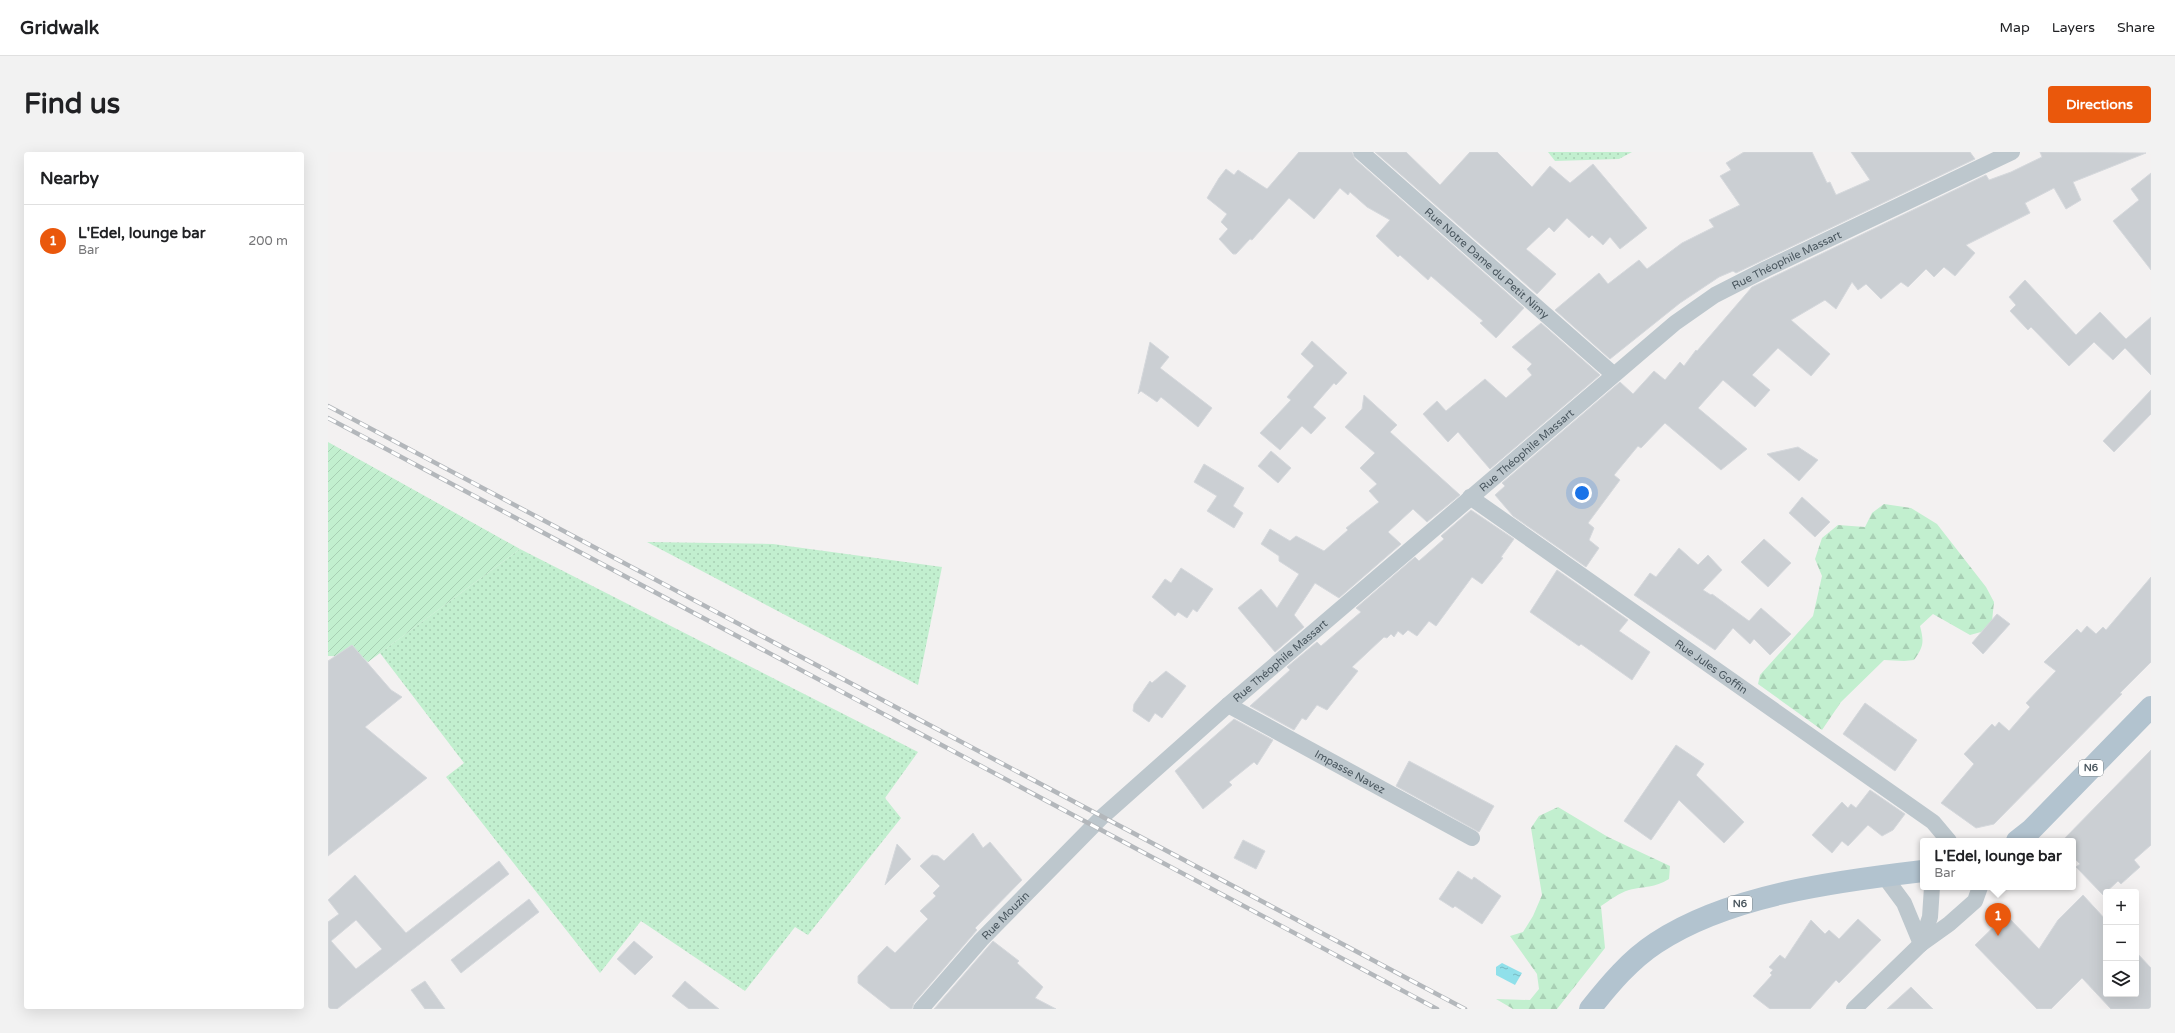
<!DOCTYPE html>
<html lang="en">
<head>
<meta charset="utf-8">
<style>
	body { margin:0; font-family:"Varela Round",sans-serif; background:#f2f2f2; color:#202124 }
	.controls { position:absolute; right:12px; bottom:12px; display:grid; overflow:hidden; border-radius:4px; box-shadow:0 4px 16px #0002 }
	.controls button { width:36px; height:36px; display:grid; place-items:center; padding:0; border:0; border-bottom:1px solid #e0e0e0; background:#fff; color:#202124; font:20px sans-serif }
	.you { position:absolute; left:1254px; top:341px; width:14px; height:14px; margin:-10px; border:3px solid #fff; border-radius:50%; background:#1a73e8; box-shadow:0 0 0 6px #1a73e833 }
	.badge { display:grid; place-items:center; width:26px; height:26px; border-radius:50%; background:#ea580c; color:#fff; font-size:13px; font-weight:700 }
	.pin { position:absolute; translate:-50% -33px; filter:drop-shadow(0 1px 2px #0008) }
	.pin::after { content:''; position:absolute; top:21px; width:14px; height:12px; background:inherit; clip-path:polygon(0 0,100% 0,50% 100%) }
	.popup { position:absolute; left:1592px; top:686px; width:156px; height:52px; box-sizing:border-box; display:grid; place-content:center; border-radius:4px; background:#fff; filter:drop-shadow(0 1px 3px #0005); font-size:13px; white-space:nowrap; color:#757577 }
	.popup b { font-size:15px; color:#202124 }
	.popup::after { content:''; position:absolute; left:50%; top:100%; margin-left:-8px; border:8px solid transparent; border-top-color:#fff }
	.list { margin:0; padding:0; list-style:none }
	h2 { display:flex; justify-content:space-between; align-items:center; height:52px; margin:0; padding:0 16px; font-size:17px }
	h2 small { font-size:13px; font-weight:400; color:#757577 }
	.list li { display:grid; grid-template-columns:26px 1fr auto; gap:12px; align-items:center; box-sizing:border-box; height:72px; padding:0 16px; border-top:1px solid #e0e0e0 }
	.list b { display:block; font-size:15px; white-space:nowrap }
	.list p { margin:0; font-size:13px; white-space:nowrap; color:#757577 }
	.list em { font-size:13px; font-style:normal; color:#757577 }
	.icon { flex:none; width:22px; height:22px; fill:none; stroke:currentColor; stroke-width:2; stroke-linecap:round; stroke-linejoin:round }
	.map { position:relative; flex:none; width:1823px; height:857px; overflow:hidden; border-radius:4px }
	header { display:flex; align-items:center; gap:24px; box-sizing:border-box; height:56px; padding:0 20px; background:#fff; border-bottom:1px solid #e0e0e0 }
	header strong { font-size:19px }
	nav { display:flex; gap:22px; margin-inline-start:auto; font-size:14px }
	.intro { display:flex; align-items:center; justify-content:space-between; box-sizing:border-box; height:96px; padding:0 24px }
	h1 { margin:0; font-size:28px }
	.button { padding:10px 18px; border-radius:4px; background:#ea580c; color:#fff; font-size:14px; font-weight:700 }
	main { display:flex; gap:24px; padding:0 24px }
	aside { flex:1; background:#fff; border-radius:4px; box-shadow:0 4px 16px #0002 }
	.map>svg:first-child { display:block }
	.grass { fill:url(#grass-dots) }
	.forest { fill:url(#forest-firs) }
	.garden { fill:url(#garden-furrows) }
	.water { fill:url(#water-ripples) }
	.building { fill:#cbcfd3; stroke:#d5d8dc; fill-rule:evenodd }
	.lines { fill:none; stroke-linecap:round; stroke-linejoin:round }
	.minor { stroke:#bdc7cd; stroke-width:16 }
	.primary { stroke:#b2c3cf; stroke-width:22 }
	.rail-casing { stroke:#b3b7bb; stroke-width:4.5 }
	.rail { stroke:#fff; stroke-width:3; stroke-dasharray:9; stroke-linecap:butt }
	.labels { text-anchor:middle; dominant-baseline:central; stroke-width:3; stroke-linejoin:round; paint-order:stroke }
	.shield { fill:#fff; stroke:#80898e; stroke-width:1 }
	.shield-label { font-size:10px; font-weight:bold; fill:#49565e }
	.street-label { font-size:11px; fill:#49565e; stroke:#fff }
</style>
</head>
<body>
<header>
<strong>Gridwalk</strong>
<nav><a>Map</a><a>Layers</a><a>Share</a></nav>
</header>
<div class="intro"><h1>Find us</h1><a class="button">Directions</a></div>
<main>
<aside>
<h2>Nearby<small></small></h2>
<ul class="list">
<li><span class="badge">1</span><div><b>L'Edel, lounge bar</b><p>Bar</p></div><em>200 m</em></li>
</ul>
</aside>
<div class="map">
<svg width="1823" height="857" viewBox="0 0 1823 857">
	<defs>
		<pattern id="grass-dots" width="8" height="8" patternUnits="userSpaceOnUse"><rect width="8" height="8" fill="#c2efcf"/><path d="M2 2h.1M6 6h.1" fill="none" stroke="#a8cfb4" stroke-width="1.8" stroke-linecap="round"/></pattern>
		<pattern id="forest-firs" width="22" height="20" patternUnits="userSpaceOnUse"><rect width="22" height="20" fill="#c2efcf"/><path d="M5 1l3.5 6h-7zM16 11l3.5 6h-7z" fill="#a8cfb4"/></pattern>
		<pattern id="garden-furrows" width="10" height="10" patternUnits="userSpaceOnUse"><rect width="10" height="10" fill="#c2efcf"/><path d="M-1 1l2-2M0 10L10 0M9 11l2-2" fill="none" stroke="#a8cfb4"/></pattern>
		<pattern id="water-ripples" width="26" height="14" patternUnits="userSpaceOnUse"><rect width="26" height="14" fill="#90e0ea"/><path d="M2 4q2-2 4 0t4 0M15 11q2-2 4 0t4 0" fill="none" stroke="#78b8c1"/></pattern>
	</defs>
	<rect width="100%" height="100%" fill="#f3f1f1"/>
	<g class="grass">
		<polygon points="1220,0 1304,0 1291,7 1227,9"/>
		<polygon points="319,390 445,392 614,415 590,533"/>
		<polygon points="192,397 590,600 557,646 573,666 480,783 467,775 417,839 313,769 272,821 118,625 136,611 52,501"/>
	</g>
	<g class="forest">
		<path d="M1556,352l27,4 26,16 49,63 8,15 -2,19 -11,11 -11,3 -37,-21 -13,12c4,16 4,20 -6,34l-10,1 -20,-1 -43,42 -19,28 -64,-46 2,-9 53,-59 9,-40 -7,-17 7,-21 16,-13 27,2 7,-14z"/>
		<path d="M1230,655l50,30 62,29 -1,13c-15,9 -24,7 -40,11 -10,3 -19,10 -28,16l4,42 -48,61h-44l-17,-10 34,1 9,-11 -2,-15 -27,-38 13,-4 10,-16 9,-21 -11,-67 8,-12z"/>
	</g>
	<polygon class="garden" points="0,290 192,397 40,510 34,505 0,504"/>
	<polygon class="water" points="1174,811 1194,821 1187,833 1168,823 1168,815"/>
	<g class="building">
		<polygon points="971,0 1024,0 1027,7 1196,156 1168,186 1152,171 1155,169 1103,124 1100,128 1072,103 1070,105 1048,84 1062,68 1039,55 1022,40 1020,43 1012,36 986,67 961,46 924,88 922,87 908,102 905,102 891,87 900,77 893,70 899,62 879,46 891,26 898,17 906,23 910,18 939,37"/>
		<polygon points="1047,0 1078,0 1112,33 1142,0 1169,0 1204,35 1222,14 1242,31 1265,12 1319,76 1292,97 1282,85 1275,93 1264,83 1261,86 1239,66 1226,80 1221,75 1198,97 1228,122 1209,142"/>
		<polygon points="1416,0 1484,0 1499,31 1502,30 1508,43 1542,28 1523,0 1642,0 1647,7 1408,121 1405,119 1391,125 1352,151 1282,207 1227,158 1271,121 1280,132 1311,108 1319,117 1354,91 1386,75 1381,68 1412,53 1392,24 1403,18 1398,11"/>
		<polygon points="1712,0 1818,1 1745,30 1753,48 1738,57 1726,36 1697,51 1702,61 1638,93 1647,101 1627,124 1616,115 1606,125 1598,117 1580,135 1573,130 1553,147 1538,132 1530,138 1524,130 1508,157 1497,148 1463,168 1502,202 1483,224 1450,196 1424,223 1442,238 1427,255 1395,228 1370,256 1419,297 1393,318 1337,271 1313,296 1310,294 1286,323 1292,328 1260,371 1266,376 1261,388 1271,396 1258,415 1185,364 1167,343 1177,334 1174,331 1292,230 1305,242 1326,219 1337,228 1352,210 1356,214 1368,198 1369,199 1424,135 1658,23 1661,28 1683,20 1714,5"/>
		<polygon points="1823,21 1823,118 1785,69 1811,48 1803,37"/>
		<polygon points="1697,128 1748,183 1772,160 1798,187 1823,165 1823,223 1797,196 1785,208 1766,190 1741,214 1703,175 1700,178 1682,159 1688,153 1681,145"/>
		<polygon points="1213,171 1272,223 1162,317 1130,280 1120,290 1095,262 1109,249 1118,259 1157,227 1178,246 1204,223 1199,217 1204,212 1184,195"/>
		<polygon points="984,189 1019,221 1008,233 1006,231 985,255 998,266 983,282 974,274 952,298 932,281 963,248 959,245 986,214 973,202"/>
		<polygon points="822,190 841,205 832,216 884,256 870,275 833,245 829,250 813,239 810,242"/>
		<polygon points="1823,238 1823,262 1786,300 1775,289"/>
		<polygon points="1036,243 1069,273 1062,280 1132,343 1099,370 1085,357 1060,380 1073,392 1011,446 987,431 966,463 976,475 947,500 910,456 933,437 949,456 971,422 951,409 951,404 933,392 942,377 962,389 968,384 996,399 1020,378 1018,376 1051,350 1041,339 1049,332 1032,316 1047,301 1017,275 1034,257"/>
		<polygon points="1470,295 1490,308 1471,329 1439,302"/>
		<polygon points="943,299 963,316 950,331 930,314"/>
		<polygon points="876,312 916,336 905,354 915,361 906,376 879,359 889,344 866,330"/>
		<polygon points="1474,345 1502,370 1487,385 1461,361"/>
		<polygon points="1143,358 1186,387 1173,405 1175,406 1154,432 1144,425 1108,474 1101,469 1089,484 1080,478 1075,483 1070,479 1066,485 1063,482 1059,486 1056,485 1024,515 1030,519 999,558 989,553 978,568 974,566 966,578 922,554 962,518 959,515 989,490 993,494 1033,460 1028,456 1087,405 1091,409 1116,387 1113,384"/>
		<polygon points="1436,387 1463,411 1440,435 1413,410"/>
		<polygon points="1351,396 1370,413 1380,403 1394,418 1375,438 1383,443 1384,442 1421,469 1433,456 1463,482 1442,503 1426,487 1422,492 1405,476 1387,498 1306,443 1322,421 1328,425"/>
		<polygon points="853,416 885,437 869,460 865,457 859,466 850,460 847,464 824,445 837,427 843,431"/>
		<polygon points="1229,418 1300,468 1291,479 1322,500 1304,528 1253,492 1251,494 1202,460"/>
		<polygon points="1823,425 1823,510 1792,541 1794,542 1666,672 1648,676 1613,651 1646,612 1636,602 1664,572 1667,575 1671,570 1681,579 1702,555 1698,551 1728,519 1716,510 1749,477 1753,481 1759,474 1768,482 1775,475 1778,478"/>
		<polygon points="1669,462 1682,472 1655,502 1644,491"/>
		<polygon points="24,493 63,538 74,545 37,575 99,626 0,704 0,509"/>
		<polygon points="838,519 858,534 834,566 827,561 821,570 805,559 806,552 822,529 824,531"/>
		<polygon points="1537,551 1589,588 1567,619 1515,582"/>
		<polygon points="906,567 945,588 929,613 926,610 901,630 904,633 875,657 847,619"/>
		<polygon points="1348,593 1376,612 1368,623 1416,670 1396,691 1351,648 1323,688 1296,669"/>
		<polygon points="1823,598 1823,693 1806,708 1812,715 1793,732 1790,729 1775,743 1748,715 1752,712 1745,705 1745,689 1734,689"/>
		<polygon points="1081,609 1166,654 1151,680 1068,634"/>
		<polygon points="1542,638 1577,662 1565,678 1554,684 1540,673 1520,694 1514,689 1504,701 1484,683 1514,650 1520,656 1523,652 1528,656"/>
		<polygon points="645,681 655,696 662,690 694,728 647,776 649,778 586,851 584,857 563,857 530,831 530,824 559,794 567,801 600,767 592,759 608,744 605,741 612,734 592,714 604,703 610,704 616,709"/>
		<polygon points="915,688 937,699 928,717 906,706"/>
		<polygon points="569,692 583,707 557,733"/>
		<path d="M171,709l10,13 -172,135h-9v-87l11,-8 -11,-14 27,-25 51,58zM28,768l26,29 -26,20 -25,-28z"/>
		<polygon points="1130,719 1144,728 1146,725 1173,744 1154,772 1127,754 1125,756 1111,747"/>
		<polygon points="1755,743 1778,768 1778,842 1808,842 1808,800 1823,816 1823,857 1783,857 1754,826 1723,857 1709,857 1647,793 1678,763 1711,797 1730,768"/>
		<polygon points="201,747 211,760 133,821 123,808"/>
		<polygon points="1530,767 1553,788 1511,831 1508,828 1482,857 1442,857 1425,844 1444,823 1442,821 1445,818 1441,815 1452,803 1457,807 1483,768 1497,782 1501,778 1511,787"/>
		<polygon points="306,789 325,805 307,823 289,807"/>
		<polygon points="665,789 691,809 689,811 715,835 707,846 728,857 606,857"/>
		<polygon points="97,829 117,857 97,857 83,838"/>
		<polygon points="357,829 370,840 391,857 361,857 344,844"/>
		<polygon points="1583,835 1605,857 1559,857"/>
	</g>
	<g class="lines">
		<g class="minor">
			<path id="s1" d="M1033,0l252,222"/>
			<path id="s2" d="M1142,345l463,325 16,19"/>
			<path id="s3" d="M900,553l244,133"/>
			<polyline points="1556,724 1576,751 1593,792"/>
			<polyline points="1593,792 1602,765 1604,735"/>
			<path id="s4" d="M593,857l60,-69 121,-123 126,-112 447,-382 40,-28 51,-26 246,-117"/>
			<polyline points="1526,857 1593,792 1621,772 1647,749 1652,735"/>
		</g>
		<g class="primary">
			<polyline points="1689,689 1703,678 1823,555"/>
			<path d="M1262,857c20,-25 40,-49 66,-66 72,-48 182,-62 267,-72"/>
		</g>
		<defs>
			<g id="rail">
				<polyline points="0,254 1137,857"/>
				<polyline points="0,266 1109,857"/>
			</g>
		</defs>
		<use href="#rail" class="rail-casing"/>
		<use href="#rail" class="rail"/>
	</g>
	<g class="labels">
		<g class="shield">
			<rect x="1751" y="608" width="24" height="16" rx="3"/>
			<rect x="1400" y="744" width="24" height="16" rx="3"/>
		</g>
		<g class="shield-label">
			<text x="1763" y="616">N6</text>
			<text x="1412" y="752">N6</text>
		</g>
		<g class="street-label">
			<text stroke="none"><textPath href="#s4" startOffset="1149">Rue Théophile Massart</textPath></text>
			<text stroke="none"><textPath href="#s1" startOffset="168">Rue Notre Dame du Petit Nimy</textPath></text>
			<text stroke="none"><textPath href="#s4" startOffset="825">Rue Théophile Massart</textPath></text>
			<text stroke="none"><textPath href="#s4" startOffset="501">Rue Théophile Massart</textPath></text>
			<text stroke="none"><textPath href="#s2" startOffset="295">Rue Jules Goffin</textPath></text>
			<text stroke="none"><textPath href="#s3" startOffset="139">Impasse Navez</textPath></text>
			<text stroke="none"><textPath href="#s4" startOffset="126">Rue Mouzin</textPath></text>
		</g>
	</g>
</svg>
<div class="controls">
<button>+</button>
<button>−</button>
<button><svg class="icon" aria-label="layers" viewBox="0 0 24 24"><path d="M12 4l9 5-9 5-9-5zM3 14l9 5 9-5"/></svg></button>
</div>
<div class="you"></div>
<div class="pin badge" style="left:1670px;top:784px">1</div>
<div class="popup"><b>L'Edel, lounge bar</b>Bar</div>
</div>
</main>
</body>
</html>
